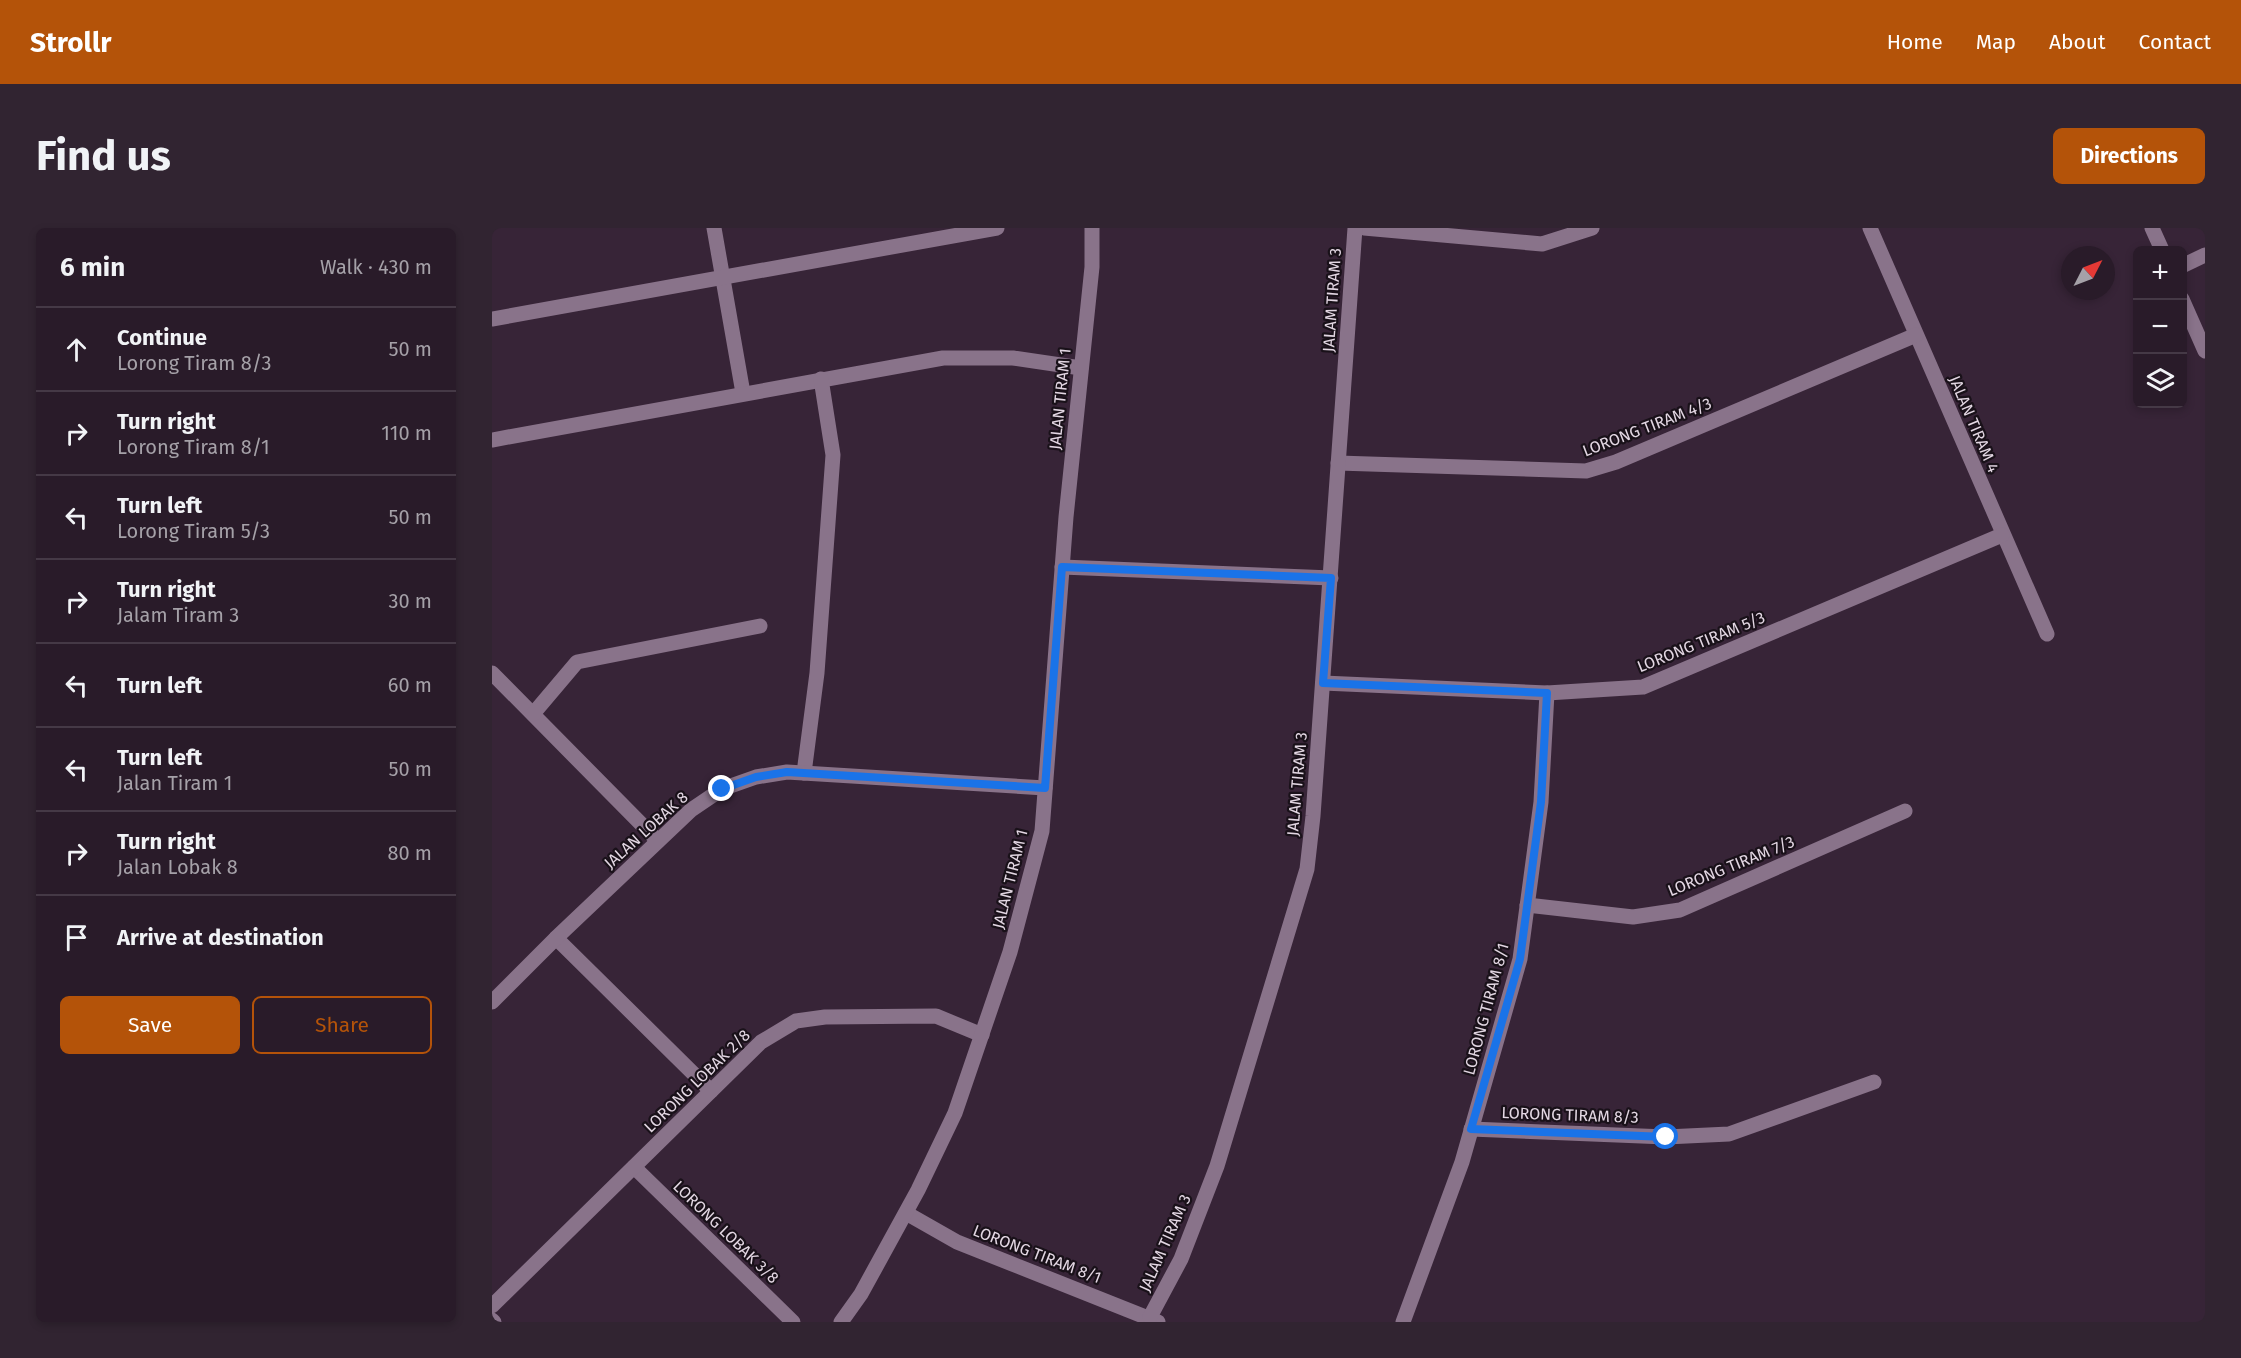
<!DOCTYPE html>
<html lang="en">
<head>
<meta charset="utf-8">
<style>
	body { margin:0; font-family:"Fira Sans",sans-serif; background:#312431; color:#f1f3f6 }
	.controls { position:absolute; right:18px; top:18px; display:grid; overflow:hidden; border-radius:9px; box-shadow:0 3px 9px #0003 }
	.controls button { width:54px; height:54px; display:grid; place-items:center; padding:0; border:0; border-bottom:2px solid #453946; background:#291b29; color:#f1f3f6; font:30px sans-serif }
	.compass { position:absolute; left:1569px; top:18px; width:54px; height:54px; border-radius:50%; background:#291b29; box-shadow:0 3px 9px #0003; rotate:48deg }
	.stop { position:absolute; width:18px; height:18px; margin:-14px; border:4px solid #1a73e8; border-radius:50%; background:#fff }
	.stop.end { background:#1a73e8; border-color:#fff; box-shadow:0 2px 6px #0008 }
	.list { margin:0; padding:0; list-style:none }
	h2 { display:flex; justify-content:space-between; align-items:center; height:78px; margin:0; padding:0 24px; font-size:26px }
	h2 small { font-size:20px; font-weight:400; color:#a5a1a8 }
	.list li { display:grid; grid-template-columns:39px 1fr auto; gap:18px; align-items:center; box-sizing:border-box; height:84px; padding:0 24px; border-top:2px solid #453946 }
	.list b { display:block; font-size:22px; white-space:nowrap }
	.list p { margin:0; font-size:20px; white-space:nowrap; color:#a5a1a8 }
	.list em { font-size:20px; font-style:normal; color:#a5a1a8 }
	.actions { display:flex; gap:12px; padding:18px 24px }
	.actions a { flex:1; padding:14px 0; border:2px solid #b45309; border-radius:9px; text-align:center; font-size:21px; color:#b45309 }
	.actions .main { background:#b45309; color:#fff }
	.icon { flex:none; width:33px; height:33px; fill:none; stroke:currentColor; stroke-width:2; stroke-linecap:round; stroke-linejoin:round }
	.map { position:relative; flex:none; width:1713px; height:1094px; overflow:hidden; border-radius:9px }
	header { display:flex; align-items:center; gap:36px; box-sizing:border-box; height:84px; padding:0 30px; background:#b45309; color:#fff }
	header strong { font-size:28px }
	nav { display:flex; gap:33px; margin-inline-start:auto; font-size:21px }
	.intro { display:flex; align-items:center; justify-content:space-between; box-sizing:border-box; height:144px; padding:0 36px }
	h1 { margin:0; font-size:42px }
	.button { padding:15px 27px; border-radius:9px; background:#b45309; color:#fff; font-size:21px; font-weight:700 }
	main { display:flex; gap:36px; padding:0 36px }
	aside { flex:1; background:#291b29; border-radius:9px; box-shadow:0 3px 9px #0003 }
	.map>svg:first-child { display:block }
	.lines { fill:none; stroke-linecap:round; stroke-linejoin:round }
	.minor { stroke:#89738a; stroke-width:15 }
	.route { stroke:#1a73e8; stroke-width:8 }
	.labels { text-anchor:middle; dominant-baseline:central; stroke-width:4.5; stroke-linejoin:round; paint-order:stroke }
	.street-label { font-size:16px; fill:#e3d7e3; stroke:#191119 }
</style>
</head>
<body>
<header>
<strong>Strollr</strong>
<nav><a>Home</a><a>Map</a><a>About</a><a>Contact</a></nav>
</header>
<div class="intro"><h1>Find us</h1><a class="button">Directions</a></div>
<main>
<aside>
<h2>6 min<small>Walk · 430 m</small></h2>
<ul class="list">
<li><svg class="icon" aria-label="ahead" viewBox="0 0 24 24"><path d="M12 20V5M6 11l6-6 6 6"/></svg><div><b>Continue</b><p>Lorong Tiram 8/3</p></div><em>50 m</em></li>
<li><svg class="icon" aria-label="right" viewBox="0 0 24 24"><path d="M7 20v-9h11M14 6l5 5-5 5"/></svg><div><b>Turn right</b><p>Lorong Tiram 8/1</p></div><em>110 m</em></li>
<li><svg class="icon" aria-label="left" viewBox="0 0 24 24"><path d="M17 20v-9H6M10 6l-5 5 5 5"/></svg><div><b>Turn left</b><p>Lorong Tiram 5/3</p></div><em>50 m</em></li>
<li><svg class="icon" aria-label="right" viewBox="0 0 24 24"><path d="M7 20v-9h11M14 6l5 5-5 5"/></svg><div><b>Turn right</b><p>Jalam Tiram 3</p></div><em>30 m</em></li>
<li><svg class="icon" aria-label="left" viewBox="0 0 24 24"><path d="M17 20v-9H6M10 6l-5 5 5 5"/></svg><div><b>Turn left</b></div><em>60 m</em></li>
<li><svg class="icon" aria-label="left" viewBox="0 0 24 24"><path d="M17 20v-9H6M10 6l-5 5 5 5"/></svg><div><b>Turn left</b><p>Jalan Tiram 1</p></div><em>50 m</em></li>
<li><svg class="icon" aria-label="right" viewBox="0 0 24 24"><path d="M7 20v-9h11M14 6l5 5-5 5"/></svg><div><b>Turn right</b><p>Jalan Lobak 8</p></div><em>80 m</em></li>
<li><svg class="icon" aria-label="arrive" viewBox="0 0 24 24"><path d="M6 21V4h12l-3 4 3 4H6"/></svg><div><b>Arrive at destination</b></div></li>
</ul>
<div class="actions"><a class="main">Save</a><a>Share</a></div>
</aside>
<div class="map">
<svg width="1713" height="1094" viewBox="0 0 1713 1094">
	<rect width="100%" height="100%" fill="#372437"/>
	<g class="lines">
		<g class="minor">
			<polyline points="222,0 251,165"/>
			<polyline points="872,0 1050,16 1100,0"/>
			<polyline points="1378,0 1555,406"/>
			<polyline points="1660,0 1670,22"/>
			<polyline points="1690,38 1713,27"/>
			<polyline points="1690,71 1713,123"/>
			<polyline points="0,91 505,0"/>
			<polyline points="0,212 451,130 521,130 589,140"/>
			<polyline points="846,235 1094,243 1124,234 1424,107"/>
			<polyline points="570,339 839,350"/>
			<polyline points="0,445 166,613"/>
			<polyline points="831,455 1055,465 1151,459 1510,307"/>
			<polyline points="41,486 85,434 268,398"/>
			<polyline points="312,545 325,445 341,227 329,151"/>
			<polyline points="1035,677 1141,689 1188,682 1413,583"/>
			<polyline points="64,710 219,863"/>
			<polyline points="0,774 64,710 199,582 230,561 264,549 295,544 553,560"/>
			<polyline points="979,901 1174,909 1237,906 1382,854"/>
			<polyline points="142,939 301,1094"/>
			<polyline points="414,985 465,1014 666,1094"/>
			<polyline points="0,1078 269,814 304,793 333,789 444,788 490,807"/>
			<polyline points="658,1089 689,1031 725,938 815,641 821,588 863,0"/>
			<polyline points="0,1092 2,1094"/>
			<polyline points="349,1094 369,1066 426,962 463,885 518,724 550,603 574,289 600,39 600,0"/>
			<polyline points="911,1094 970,934 1028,731 1049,574 1055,465"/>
		</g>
	</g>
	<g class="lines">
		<polyline class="route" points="230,561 264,549 295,544 553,560 570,339 839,350 831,455 1055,465 1049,574 1028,731 979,901 1174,909"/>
	</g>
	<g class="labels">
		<g class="street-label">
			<text transform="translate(840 72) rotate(-86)">JALAM TIRAM 3</text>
			<text transform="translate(568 171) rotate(-84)">JALAN TIRAM 1</text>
			<text transform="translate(1482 196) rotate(67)">JALAN TIRAM 4</text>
			<text transform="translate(1155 199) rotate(-21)">LORONG TIRAM 4/3</text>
			<text transform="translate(1209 414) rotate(-22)">LORONG TIRAM 5/3</text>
			<text transform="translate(805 556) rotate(-85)">JALAM TIRAM 3</text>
			<text transform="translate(154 602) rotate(-42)">JALAN LOBAK 8</text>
			<text transform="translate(1239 638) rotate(-22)">LORONG TIRAM 7/3</text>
			<text transform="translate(518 651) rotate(-76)">JALAN TIRAM 1</text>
			<text transform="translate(994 781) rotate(-75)">LORONG TIRAM 8/1</text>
			<text transform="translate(205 853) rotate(-44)">LORONG LOBAK 2/8</text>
			<text transform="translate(1078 887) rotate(2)">LORONG TIRAM 8/3</text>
			<text transform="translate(234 1004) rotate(44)">LORONG LOBAK 3/8</text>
			<text transform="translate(673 1015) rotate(-66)">JALAM TIRAM 3</text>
			<text transform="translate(545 1026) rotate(21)">LORONG TIRAM 8/1</text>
		</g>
	</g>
</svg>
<div class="controls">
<button>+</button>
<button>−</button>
<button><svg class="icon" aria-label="layers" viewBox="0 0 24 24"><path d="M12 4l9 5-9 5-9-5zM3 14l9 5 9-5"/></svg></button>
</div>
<svg class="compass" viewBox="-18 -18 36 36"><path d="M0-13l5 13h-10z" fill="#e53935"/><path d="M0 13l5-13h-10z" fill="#a5a1a8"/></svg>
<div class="stop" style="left:1174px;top:909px"></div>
<div class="stop end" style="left:230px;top:561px"></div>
</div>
</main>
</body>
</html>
